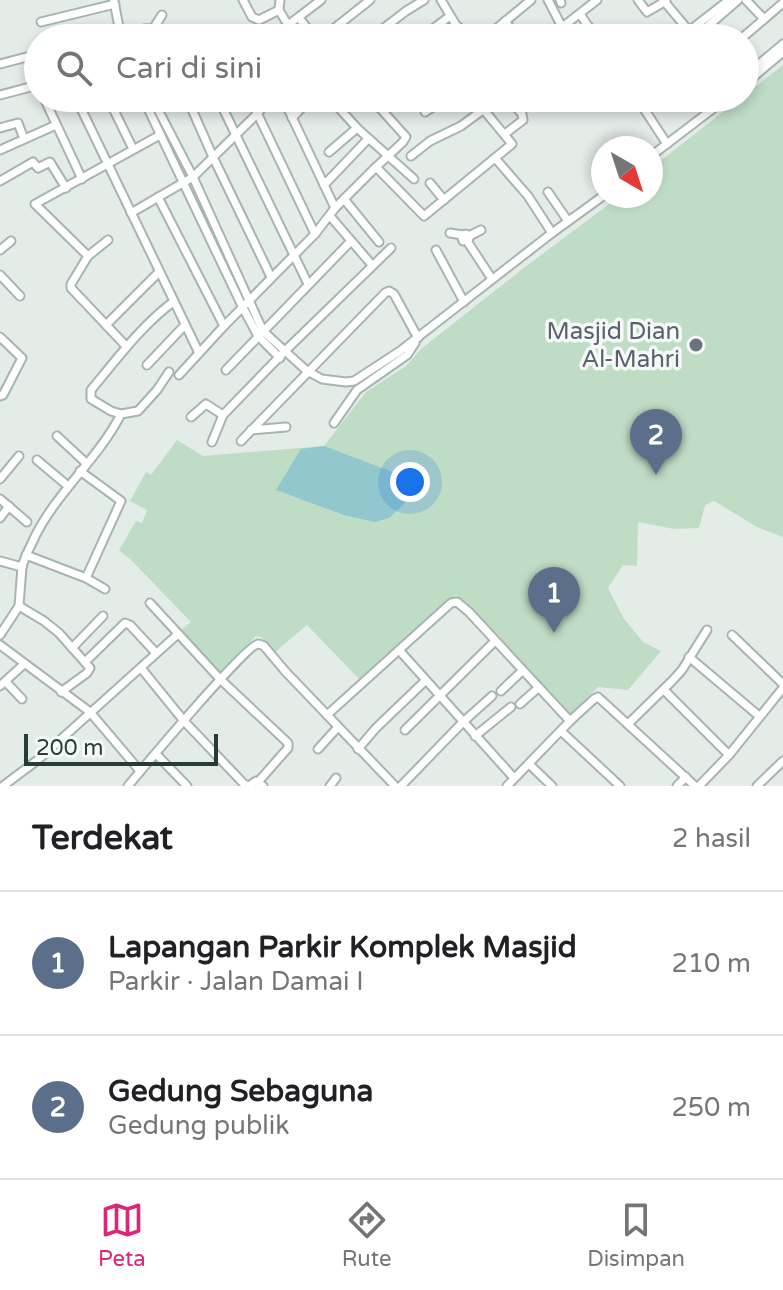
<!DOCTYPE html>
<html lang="id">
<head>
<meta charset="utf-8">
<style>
	body { margin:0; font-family:"Varela Round",sans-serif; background:#f6f6f6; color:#202124 }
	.compass { position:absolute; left:591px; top:136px; width:72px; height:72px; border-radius:50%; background:#fff; box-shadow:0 4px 12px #0003; rotate:141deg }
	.scale { position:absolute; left:24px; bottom:20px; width:194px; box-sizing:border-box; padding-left:8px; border:4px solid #253d35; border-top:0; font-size:22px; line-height:28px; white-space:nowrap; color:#253d35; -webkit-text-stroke:6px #f5f9f7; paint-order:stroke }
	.you { position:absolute; left:410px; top:482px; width:28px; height:28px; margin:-20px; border:6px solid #fff; border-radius:50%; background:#1a73e8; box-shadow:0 0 0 12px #1a73e833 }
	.badge { display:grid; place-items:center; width:52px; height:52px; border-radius:50%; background:#db2777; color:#fff; font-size:26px; font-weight:700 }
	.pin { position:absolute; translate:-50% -66px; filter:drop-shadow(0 2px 4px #0008) }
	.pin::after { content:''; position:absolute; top:42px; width:28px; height:24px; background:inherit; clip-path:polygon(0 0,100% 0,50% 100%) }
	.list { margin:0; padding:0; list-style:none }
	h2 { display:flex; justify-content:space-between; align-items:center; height:104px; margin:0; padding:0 32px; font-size:34px }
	h2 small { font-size:26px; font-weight:400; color:#757577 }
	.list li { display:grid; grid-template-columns:52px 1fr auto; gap:24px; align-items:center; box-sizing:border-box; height:144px; padding:0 32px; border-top:2px solid #e0e0e0 }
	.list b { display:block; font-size:30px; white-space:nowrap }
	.list p { margin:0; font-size:26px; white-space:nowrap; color:#757577 }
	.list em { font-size:26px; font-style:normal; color:#757577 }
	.icon { flex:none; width:44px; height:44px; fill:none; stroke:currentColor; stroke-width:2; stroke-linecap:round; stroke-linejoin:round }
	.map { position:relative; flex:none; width:783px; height:786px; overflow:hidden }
	.search { position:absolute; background:#fff; box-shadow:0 4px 12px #0003; left:24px; right:24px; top:24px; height:88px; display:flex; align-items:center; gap:20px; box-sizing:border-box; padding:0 28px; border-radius:44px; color:#757577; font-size:30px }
	.sheet { height:392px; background:#fff }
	nav { display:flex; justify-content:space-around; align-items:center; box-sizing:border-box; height:112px; border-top:2px solid #e0e0e0; background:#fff; font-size:22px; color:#757577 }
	nav a { display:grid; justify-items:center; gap:4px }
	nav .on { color:#db2777 }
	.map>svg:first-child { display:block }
	.green { fill:#bfdcc5 }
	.water { fill:#91c7cd }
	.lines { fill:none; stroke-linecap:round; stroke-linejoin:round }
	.minor-casing { stroke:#a7b4af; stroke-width:11 }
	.minor { stroke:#fff; stroke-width:7 }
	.worship-dot { fill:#6b7280; stroke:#f5f9f7; stroke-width:3 }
	.labels { text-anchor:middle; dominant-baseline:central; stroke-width:7; stroke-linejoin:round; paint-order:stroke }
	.worship-label { font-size:24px; fill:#5b616d; stroke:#f5f9f7; text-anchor:end }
</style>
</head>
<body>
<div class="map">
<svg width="783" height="786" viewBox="0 0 783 786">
	<rect width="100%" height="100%" fill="#e4ece8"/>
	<polygon class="green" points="783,65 783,537 757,527 714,501 705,505 700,525 698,528 674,529 638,522 637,566 623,565 608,588 624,619 643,642 661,651 628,690 598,687 570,715 456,595 361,681 307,625 275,652 261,637 256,636 219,676 180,631 191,622 131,560 119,550 136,521 142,523 147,510 130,501 146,472 151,475 177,440 203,456 324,446 366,392 406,366 421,349 525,267 620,196 651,196 651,168 741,98 745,98 745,95"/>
	<polygon class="water" points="324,446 419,482 405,503 389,518 375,522 344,515 276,490 301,449"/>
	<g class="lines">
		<defs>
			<g id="minor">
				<polyline points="243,0 252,17 259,20 279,10"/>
				<polyline points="280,0 279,10 288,25"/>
				<polyline points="441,0 456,25 471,38"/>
				<polyline points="548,0 561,25 565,25 597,0"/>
				<polyline points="560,0 561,3"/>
				<polyline points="638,0 647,12 666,1"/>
				<polyline points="663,0 690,32"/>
				<polyline points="746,0 764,19"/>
				<polyline points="114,1 121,38"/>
				<polyline points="580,14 596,38"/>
				<polyline points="299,18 315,38"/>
				<polyline points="505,21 518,38"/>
				<polyline points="41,22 115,4"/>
				<polyline points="710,24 722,38"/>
				<polyline points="153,29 162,15"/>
				<polyline points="689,31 729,0"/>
				<polyline points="97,38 120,32"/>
				<path d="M133,38l2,-5c13,-9 21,-2 34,5"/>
				<polyline points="271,38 321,0"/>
				<polyline points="322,38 370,0"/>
				<polyline points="371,38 406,11 424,0"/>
				<polyline points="421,38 450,16"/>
				<polyline points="485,38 531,0"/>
				<polyline points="576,38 589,27"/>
				<polyline points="694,38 738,0"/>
				<polyline points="742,38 783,3"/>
				<polyline points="745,63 752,70 783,44"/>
				<polyline points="0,64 38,54"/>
				<polyline points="745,84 783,52"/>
				<polyline points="0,95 38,85"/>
				<polyline points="44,98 82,179"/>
				<polyline points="76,98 199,353"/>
				<polyline points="108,98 133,149"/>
				<polyline points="143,98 243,308 258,336 280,358"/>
				<polyline points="152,98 193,177 263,331 307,371 322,379 346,382 354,381 400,351 552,233 603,196"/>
				<polyline points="187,98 213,157 271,277"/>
				<polyline points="218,98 308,284"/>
				<polyline points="250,98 315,234"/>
				<polyline points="283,98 335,208 376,167 424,216 512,144 474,98"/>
				<polyline points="330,98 357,128 414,179"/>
				<polyline points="371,98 406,137 403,142 376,167"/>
				<polyline points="430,98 436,106 446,98"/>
				<polyline points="564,98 565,99"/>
				<polyline points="637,98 667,144"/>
				<polyline points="671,98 672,100"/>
				<polyline points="425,112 436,105"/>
				<polyline points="292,118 311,98"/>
				<polyline points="0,128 18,123 24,139"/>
				<polyline points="505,134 523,120 522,114 508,98"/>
				<polyline points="0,150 56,125"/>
				<polyline points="329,152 357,128"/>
				<polyline points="411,156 430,141 461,126 484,109"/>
				<polyline points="651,156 727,98"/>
				<polyline points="495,158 528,196 552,233"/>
				<polyline points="0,181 33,162 38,168 50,162 66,188"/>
				<polyline points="430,183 444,200"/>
				<polyline points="324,185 368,139"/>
				<polyline points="548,192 568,221"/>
				<polyline points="158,197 224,326"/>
				<polyline points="344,199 379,242"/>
				<polyline points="131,213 193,177 257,114 270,98"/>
				<polyline points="330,216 372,265"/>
				<polyline points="450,233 463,235"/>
				<polygon points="466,234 469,236 469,239 463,241 462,238 463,235"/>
				<polyline points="469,236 481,230"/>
				<polyline points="467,241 492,279"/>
				<polyline points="0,250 11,241"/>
				<polyline points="436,250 464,302"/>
				<polyline points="88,256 108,240"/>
				<polyline points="0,275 20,296"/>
				<polyline points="106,325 159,272"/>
				<polyline points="0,337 22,358 3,395 0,396"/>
				<polyline points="126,346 71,288 71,284 88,256 35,204 160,135"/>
				<polyline points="147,365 185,325"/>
				<polyline points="226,370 351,241"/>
				<polyline points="179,375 224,326 315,234 335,208"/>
				<polyline points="121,414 138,411 157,390 169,372"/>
				<polyline points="191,417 206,404 223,415"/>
				<polyline points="334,423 357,390 407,355 415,343"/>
				<polyline points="251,430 286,427"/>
				<polyline points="57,436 86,463"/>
				<polyline points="241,441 385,293 389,291 394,294 418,338"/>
				<polyline points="212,442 223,415 285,351 391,248"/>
				<polyline points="37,460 68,486"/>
				<polyline points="80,471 121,501 86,578"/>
				<polyline points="0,479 19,456"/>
				<polyline points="0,499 27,522"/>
				<polyline points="0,518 9,506"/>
				<polyline points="26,555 86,578 105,589"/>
				<path d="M0,561l22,6c2,-8 6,-16 10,-24 21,-48 66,-83 89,-129l-10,-3 -20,-12v-9c26,-31 49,-63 82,-88"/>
				<polyline points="150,603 220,679 288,743 288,748 258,782"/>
				<polyline points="19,606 44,621 59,633 90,668 87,673 61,692"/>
				<polyline points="0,635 19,606 22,567"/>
				<polyline points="732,635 783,684"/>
				<polyline points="0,645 90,712 140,771"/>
				<polyline points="72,648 103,616"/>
				<polyline points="399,650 514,778"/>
				<polyline points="689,657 759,716"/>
				<polyline points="85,662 125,623 130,625 156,653"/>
				<polyline points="141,668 184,721 244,784 249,786 256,781 263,786"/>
				<polyline points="6,682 22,699"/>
				<polyline points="0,686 24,664"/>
				<polyline points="664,690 729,755"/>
				<polyline points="501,691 522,671"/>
				<polyline points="520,704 538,688"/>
				<polyline points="327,715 451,603 457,602 469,612 570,721"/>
				<polyline points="628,724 672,681 682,670 707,630"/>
				<polyline points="405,730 495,641"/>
				<polyline points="561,731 620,786"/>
				<polyline points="475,736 511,707"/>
				<polyline points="318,749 338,727"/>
				<polyline points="358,749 376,728 425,681"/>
				<polyline points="156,754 187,786"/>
				<polyline points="529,764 552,786"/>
				<polyline points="3,786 39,759 178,634"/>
				<path d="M128,786c15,-18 118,-141 130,-142 2,0 4,1 6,2l21,25 110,115"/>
				<polyline points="330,786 336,778"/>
				<polyline points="401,786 463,722 492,696"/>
				<polyline points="507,786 570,721 594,699 598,697 695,786"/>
				<polyline points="677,786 686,777"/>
				<polyline points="699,786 729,755 783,688"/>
				<polyline points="757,786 783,761"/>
			</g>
		</defs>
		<use href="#minor" class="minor-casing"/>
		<use href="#minor" class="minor"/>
	</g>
	<circle class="worship-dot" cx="696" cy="345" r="8"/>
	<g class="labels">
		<g class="worship-label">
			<text x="680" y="331">Masjid Dian<tspan x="680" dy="28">Al-Mahri</tspan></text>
		</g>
	</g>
</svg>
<svg class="compass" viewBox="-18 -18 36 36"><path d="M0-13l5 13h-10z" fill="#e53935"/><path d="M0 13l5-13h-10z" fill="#757577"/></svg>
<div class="scale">200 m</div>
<div class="you"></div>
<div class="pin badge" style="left:554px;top:633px;background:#5c6f8a">1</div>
<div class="pin badge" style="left:656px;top:475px;background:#5c6f8a">2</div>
<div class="search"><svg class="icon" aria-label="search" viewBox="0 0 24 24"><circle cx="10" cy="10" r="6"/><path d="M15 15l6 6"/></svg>Cari di sini</div>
</div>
<section class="sheet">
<h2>Terdekat<small>2 hasil</small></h2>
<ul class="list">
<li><span class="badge" style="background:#5c6f8a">1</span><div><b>Lapangan Parkir Komplek Masjid</b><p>Parkir · Jalan Damai I</p></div><em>210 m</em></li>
<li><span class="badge" style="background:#5c6f8a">2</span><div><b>Gedung Sebaguna</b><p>Gedung publik</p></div><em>250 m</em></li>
</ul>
</section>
<nav>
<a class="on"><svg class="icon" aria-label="map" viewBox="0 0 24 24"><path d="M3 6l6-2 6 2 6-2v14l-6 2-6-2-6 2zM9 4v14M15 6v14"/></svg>Peta</a>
<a><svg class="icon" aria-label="directions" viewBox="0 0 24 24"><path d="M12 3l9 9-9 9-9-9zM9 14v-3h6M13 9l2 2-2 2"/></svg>Rute</a>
<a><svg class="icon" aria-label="saved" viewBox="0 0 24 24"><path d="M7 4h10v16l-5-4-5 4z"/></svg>Disimpan</a>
</nav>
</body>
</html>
